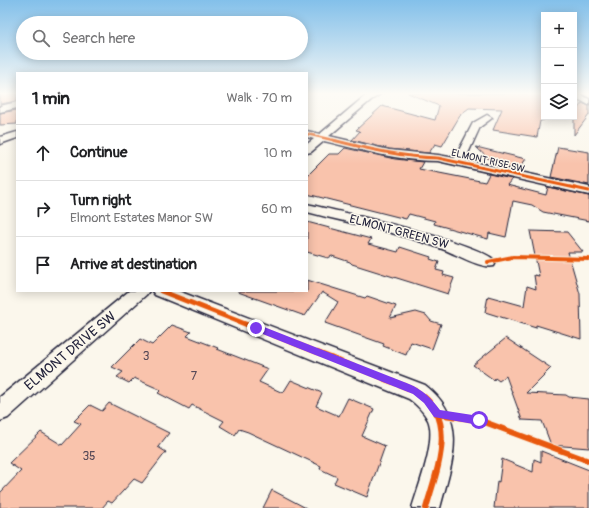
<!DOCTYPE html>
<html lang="en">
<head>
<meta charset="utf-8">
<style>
	body { margin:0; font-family:Pangolin,sans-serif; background:#f6f6f6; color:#202124 }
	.controls { position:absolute; right:12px; top:12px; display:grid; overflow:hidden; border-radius:0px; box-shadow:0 2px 10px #0003 }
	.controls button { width:36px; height:36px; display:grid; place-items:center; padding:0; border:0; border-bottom:1px solid #e0e0e0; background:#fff; color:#202124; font:20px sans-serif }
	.stop { position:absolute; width:12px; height:12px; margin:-9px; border:3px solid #7c3aed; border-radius:50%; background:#fff }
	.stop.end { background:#7c3aed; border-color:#fff; box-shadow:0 1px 4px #0008 }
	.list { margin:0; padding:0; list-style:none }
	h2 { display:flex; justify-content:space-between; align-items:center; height:52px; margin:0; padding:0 16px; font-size:17px }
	h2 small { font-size:13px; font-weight:400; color:#757577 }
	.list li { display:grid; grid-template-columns:26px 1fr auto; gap:12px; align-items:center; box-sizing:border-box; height:56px; padding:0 16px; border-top:1px solid #e0e0e0 }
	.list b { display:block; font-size:15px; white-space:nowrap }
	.list p { margin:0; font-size:13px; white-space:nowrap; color:#757577 }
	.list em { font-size:13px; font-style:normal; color:#757577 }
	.icon { flex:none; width:22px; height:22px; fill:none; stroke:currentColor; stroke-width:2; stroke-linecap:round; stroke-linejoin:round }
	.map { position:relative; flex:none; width:589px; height:508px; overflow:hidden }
	.search { position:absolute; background:#fff; box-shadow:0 2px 10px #0003; left:16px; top:16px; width:292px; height:44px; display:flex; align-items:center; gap:10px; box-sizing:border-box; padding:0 14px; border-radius:22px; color:#757577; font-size:15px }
	.panel { position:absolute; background:#fff; box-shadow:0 2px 10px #0003; left:16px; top:72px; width:292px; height:220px; border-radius:0px }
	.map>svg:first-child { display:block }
	.building { fill:#f9c3ac; stroke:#22223b }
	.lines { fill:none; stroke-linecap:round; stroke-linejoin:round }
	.minor-casing { stroke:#22223b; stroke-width:3 }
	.minor { fill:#fbf7ec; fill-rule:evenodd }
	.cycleway-far4-casing { stroke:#fbf7ec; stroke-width:4 }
	.cycleway-far3-casing { stroke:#fbf7ec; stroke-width:5 }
	.cycleway-far2-casing { stroke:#fbf7ec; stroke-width:6 }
	.cycleway-far1-casing { stroke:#fbf7ec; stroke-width:8 }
	.cycleway-casing { stroke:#fbf7ec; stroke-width:8 }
	.cycleway-far4 { stroke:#e8590c; stroke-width:2.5 }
	.cycleway-far3 { stroke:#e8590c; stroke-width:3 }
	.cycleway-far2 { stroke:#e8590c; stroke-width:4 }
	.cycleway-far1 { stroke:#e8590c; stroke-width:5 }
	.cycleway { stroke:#e8590c; stroke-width:6 }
	.route { fill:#7c3aed }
	.labels { text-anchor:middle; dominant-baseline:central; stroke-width:3; stroke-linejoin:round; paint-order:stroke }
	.far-street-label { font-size:10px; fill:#22223b; stroke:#fbf7ec }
	.street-label { font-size:12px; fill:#22223b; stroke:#fbf7ec }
	.near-number-label { font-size:12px; fill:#584a57 }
	.near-street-label { font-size:14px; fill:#22223b; stroke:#fbf7ec }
</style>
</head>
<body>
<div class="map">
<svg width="589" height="508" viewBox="0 0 589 508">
	<rect width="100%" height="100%" fill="#fbf7ec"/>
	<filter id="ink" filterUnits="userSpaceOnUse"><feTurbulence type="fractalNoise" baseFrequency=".025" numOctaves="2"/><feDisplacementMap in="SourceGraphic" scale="8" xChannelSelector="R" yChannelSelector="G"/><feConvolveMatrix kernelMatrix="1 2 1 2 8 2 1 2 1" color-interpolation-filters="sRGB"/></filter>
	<g filter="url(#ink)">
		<g class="building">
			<polygon points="0,93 17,93 17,101 0,104"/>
			<polygon points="408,93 544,93 544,120 540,121 537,137 493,130 502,109 469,108 461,114 442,146 435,144 429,153 389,149 352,140 360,131 356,130 382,106 435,120 439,106"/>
			<polygon points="582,103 589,106 589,115 574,135 574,114"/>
			<polygon points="17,110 17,124 0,125 0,113"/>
			<polygon points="476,147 526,159 518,170 495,165"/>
			<polygon points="558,147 589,152 589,185 551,177"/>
			<polygon points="345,148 395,159 423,162 419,169 485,182 489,174 512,179 507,185 546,195 548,187 589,196 589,221 543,212 532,205 513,201 506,237 489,233 488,239 434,224 435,221 409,214 406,219 307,194 307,176 329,154 339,154"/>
			<polygon points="307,222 371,239 368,244 398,252 400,247 431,257 430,259 439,262 436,270 444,272 443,275 454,278 448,294 352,264 350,262 332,256 328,258 307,252"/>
			<polygon points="530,231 567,232 583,252 568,252 580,294 581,339 536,325 536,328 485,312 488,296 524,306 527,286 536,289 534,275 539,276"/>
			<polygon points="307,280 365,298 367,296 396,306 390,318 416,312 426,315 431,321 441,324 432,349 411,342 406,355 383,346 384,344 325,323 338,302 322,292 305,316 238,292 238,291 307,291"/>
			<polygon points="172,325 191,332 187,336 218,348 217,349 268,369 259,382 283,393 291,380 322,393 316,406 339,416 348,398 374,409 362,436 385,446 367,497 334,483 337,477 320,469 321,466 248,432 239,429 235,435 220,426 224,421 192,405 189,409 158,393 161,390 134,378 129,383 117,377 123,372 112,367 140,339 152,345"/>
			<polygon points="506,338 551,368 526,393 566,395 569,397 589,399 589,448 551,445 542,421 522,420 506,376 499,381 495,378 494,380 473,365"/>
			<polygon points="109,403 169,433 158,447 166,452 142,483 134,479 112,503 108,501 102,508 0,508 0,493 21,471 9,463 41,432 62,445 81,424 74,421 90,405 102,411"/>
			<polygon points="541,451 589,470 589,508 494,508 497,481 499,482 502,459 533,472 534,459 541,462"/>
			<polygon points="272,490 306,508 263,508"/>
		</g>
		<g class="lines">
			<defs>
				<g id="minor">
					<path d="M372,93h10l-11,7 -42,36 60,14 49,5 17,3 18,-35 14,-8 5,3 -12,9 -15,33 124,27v8l-151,-34c-39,0 -76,-11 -114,-20l-13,11 -4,1v-9l7,-5 -7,-2v-6l13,3 45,-38z"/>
					<polygon points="574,93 578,93 589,99 589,105 574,97"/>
					<polygon points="17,102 17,108 0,112 0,106"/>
					<polygon points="17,132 17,138 0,144 0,137"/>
					<path d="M307,204c30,7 177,39 189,58l-2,4c-13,3 -36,-11 -49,-16 -44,-17 -92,-26 -138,-38z"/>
					<polygon points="129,291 149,291 146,295 8,418 0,421 0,397"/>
					<path d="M152,291h26l247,94c45,35 27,77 15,123h-28c6,-21 25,-68 16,-88 -4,-8 -12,-16 -19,-21l-254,-104z"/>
				</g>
			</defs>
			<use href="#minor" class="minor-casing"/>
			<use href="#minor" class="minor"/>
			<defs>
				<polyline id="cycleway-far4" points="307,134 337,141"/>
				<path id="cycleway-far3" d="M333,140c35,9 69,17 105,18l151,33"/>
				<polyline id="cycleway-far2" points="488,262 513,257 589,259"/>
				<polyline id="cycleway-far1" points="161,291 388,380"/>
				<g id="cycleway">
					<path d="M385,379c10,4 23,8 32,13 43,25 19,80 9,116"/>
					<polyline points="437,414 479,420 589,461"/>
				</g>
			</defs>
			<use href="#cycleway-far4" class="cycleway-far4-casing"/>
			<use href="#cycleway-far3" class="cycleway-far3-casing"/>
			<use href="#cycleway-far2" class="cycleway-far2-casing"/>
			<use href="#cycleway-far1" class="cycleway-far1-casing"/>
			<use href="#cycleway" class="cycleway-casing"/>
			<use href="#cycleway-far4" class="cycleway-far4"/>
			<use href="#cycleway-far3" class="cycleway-far3"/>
			<use href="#cycleway-far2" class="cycleway-far2"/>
			<use href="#cycleway-far1" class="cycleway-far1"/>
			<use href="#cycleway" class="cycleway"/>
		</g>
	</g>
	<linearGradient id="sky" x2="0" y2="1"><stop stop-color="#83c0ea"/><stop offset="0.57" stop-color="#fdfbf6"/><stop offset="1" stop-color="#fdfbf6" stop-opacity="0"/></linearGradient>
	<rect width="589" height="164" fill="url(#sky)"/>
	<path class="route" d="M253,325h6l150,59c14,6 22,14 31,26l39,6 3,1 1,3 -1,3 -3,2 -45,-8 -10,-14 -11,-9 -160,-64z"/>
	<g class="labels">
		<g class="far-street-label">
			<text transform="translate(488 161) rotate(13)">ELMONT RISE SW</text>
		</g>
		<g class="street-label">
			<text transform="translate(399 232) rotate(15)">ELMONT GREEN SW</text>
		</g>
		<g class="near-number-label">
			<text x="146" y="356">3</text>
			<text x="194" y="376">7</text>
			<text x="89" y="456">35</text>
		</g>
		<g class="near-street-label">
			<text transform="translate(70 351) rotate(-40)">ELMONT DRIVE SW</text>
		</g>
	</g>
</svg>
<div class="controls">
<button>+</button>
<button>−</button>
<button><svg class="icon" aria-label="layers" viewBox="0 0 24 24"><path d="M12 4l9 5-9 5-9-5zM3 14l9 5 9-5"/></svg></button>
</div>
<div class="stop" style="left:479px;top:420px"></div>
<div class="stop end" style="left:256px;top:328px"></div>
<div class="search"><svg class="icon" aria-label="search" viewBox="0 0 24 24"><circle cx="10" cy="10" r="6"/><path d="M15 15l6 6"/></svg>Search here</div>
<section class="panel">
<h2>1 min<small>Walk · 70 m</small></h2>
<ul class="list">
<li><svg class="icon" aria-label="ahead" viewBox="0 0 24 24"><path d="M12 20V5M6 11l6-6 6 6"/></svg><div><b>Continue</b></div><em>10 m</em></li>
<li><svg class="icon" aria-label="right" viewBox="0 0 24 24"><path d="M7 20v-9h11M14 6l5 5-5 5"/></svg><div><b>Turn right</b><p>Elmont Estates Manor SW</p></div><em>60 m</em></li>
<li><svg class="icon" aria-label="arrive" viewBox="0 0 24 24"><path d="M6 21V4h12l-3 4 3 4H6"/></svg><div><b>Arrive at destination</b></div></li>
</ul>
</section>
</div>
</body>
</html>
